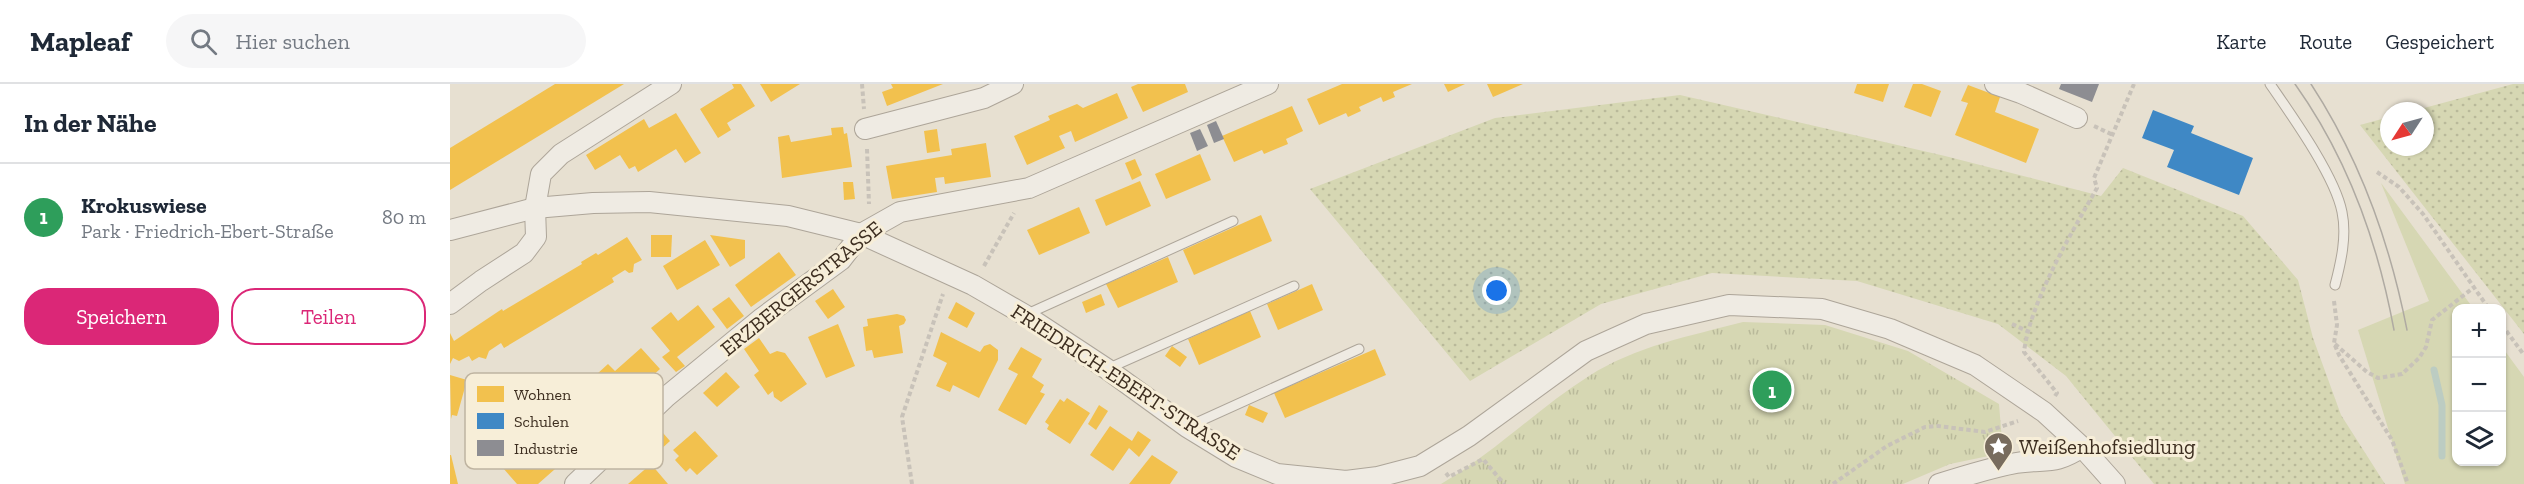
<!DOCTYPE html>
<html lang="de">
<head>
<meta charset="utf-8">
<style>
	body { margin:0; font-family:"Zilla Slab",serif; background:#f6f6f7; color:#1f2937 }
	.controls { position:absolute; right:18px; bottom:18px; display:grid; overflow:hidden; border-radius:12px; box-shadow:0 2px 4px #0004 }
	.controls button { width:54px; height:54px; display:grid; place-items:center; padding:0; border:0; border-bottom:2px solid #e0e1e3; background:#fff; color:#1f2937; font:30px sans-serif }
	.compass { position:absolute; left:1930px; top:18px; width:54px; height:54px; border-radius:50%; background:#fff; box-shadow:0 2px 4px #0004; rotate:234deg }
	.you { position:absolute; left:1047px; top:207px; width:21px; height:21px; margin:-15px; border:4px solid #fff; border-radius:50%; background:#1a73e8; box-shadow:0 0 0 9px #1a73e833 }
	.badge { display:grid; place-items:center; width:39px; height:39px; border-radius:50%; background:#db2777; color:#fff; font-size:20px; font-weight:700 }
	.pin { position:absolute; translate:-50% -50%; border:3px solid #fff; box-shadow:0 2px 6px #0006 }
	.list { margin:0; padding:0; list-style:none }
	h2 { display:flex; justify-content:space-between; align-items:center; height:78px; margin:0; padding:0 24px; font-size:26px }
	h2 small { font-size:20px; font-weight:400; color:#747a83 }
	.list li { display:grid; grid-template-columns:39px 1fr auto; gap:18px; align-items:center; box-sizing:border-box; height:108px; padding:0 24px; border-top:2px solid #e0e1e3 }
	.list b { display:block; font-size:22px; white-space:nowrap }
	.list p { margin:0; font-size:20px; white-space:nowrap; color:#747a83 }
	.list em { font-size:20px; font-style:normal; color:#747a83 }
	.actions { display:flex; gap:12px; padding:18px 24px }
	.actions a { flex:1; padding:14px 0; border:2px solid #db2777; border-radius:24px; text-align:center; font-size:21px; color:#db2777 }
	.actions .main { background:#db2777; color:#fff }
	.icon { flex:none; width:33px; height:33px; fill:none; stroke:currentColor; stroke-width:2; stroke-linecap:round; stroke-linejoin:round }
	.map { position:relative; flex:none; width:2074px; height:400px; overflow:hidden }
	header { display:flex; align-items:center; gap:36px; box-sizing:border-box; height:84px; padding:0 30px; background:#fff; border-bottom:2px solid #e0e1e3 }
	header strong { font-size:28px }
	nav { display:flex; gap:33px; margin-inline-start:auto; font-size:21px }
	.search { width:420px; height:54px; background:#f6f6f7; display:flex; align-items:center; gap:15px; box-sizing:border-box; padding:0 21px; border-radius:33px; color:#747a83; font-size:22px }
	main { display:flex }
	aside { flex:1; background:#fff }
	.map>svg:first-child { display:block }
	.grass { fill:#d6d7b3 }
	.park { fill:url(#park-tufts) }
	.garden { fill:url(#garden-dots) }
	.homes { fill:#f2c14e }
	.schools { fill:#3f88c5 }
	.industry { fill:#8d8d92 }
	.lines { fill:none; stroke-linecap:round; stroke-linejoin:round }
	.stream { stroke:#bcccc2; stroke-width:7 }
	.lane-casing { stroke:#ada599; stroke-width:11 }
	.street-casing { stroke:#ada599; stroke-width:22 }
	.path { stroke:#c8c2b9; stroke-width:4; stroke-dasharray:4.5 3; stroke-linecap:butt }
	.lane { stroke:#efebe3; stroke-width:9 }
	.street { stroke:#efebe3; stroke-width:20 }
	.tram { stroke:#afaaa2; stroke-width:1.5 }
	.labels { text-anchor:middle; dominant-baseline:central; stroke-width:6; stroke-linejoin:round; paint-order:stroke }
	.street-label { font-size:21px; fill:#3d2e20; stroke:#f7eed8 }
	.poi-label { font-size:21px; fill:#3d2e20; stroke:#f7eed8; text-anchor:start }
	.key { fill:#f7eed8; stroke:#bfb4a1; stroke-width:1.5 }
	.key-label { font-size:16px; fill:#3d2e20 }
</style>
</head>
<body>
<header>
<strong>Mapleaf</strong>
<div class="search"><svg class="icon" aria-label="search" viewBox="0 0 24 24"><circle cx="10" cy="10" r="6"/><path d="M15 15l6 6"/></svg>Hier suchen</div>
<nav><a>Karte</a><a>Route</a><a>Gespeichert</a></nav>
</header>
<main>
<aside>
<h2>In der Nähe<small></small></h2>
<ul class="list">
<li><span class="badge" style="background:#2e9e5b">1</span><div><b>Krokuswiese</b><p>Park · Friedrich-Ebert-Straße</p></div><em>80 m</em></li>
</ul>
<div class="actions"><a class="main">Speichern</a><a>Teilen</a></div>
</aside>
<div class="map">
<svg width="2074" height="400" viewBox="0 0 2074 400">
	<defs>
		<pattern id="park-tufts" width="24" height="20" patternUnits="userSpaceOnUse" patternTransform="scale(1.5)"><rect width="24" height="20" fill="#d6d7b3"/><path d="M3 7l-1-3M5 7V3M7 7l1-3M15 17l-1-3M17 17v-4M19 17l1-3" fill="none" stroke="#b9b99a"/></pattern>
		<pattern id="garden-dots" width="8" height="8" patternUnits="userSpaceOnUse" patternTransform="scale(1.5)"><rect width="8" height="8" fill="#d6d7b3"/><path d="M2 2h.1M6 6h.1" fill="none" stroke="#b9b99a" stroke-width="1.8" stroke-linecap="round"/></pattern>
	</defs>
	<rect width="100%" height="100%" fill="#e7e0d1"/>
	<polygon class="grass" points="1931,99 2023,224 2006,225 2006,378 2052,378 2052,263 2074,293 2074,400 1955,400 1908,246 1979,217"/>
	<path class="park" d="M1293,238l82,3 83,26 91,53 4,49 -53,11 -47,20h-462c53,-31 96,-75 148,-108 47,-30 101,-40 154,-54z"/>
	<g class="garden">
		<polygon points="2063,0 2074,0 2074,250 1910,41 1939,33 1939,63 1975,63 1975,27 1963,27"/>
		<polygon points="1230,11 1495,72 1651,112 1673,84 1793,132 1848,196 1863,254 1891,331 1935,400 1704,400 1616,292 1548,240 1407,197 1262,189 1151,220 1020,297 860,105 1045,34"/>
	</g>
	<g class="homes">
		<polygon points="105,0 174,0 0,106 0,64"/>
		<polygon points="282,0 291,0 305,22 277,39 281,46 268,54 250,25 284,4"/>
		<polygon points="310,0 350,0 321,18"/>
		<polygon points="441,0 493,0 437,22 432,8 443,4"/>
		<polygon points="688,0 735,0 738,8 693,28 681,3"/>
		<polygon points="892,0 962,0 943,8 945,13 933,18 931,13 909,23 911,27 898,33 896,29 869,41 857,15"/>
		<polygon points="994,0 1015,0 998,8"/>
		<polygon points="1037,0 1073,0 1043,13"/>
		<polygon points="1407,0 1439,0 1433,18 1404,9"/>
		<polygon points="1463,0 1472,0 1491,7 1481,33 1454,23"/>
		<polygon points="1518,1 1550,13 1545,28 1589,45 1576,79 1505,51 1518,19 1511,17"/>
		<polygon points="667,9 678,34 625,58 621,47 609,52 615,64 577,81 564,52 600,36 598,32 627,20 633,24"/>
		<polygon points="842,22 853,47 836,55 838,60 821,67 814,70 812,66 784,78 772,52"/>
		<polygon points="226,29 251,69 235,79 226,65 188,88 185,82 179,85 170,71 145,86 136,71 194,35 199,44"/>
		<polygon points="393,43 394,50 397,49 402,83 332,94 328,53 339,51 341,58 382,51 381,44"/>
		<polygon points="487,45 490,67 477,69 474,47"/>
		<polygon points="536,59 541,93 495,100 494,93 485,94 487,108 442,115 436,82 502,71 501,65"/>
		<polygon points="750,70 761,96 716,115 705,90"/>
		<polygon points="685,75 692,91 682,96 675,79"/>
		<polygon points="690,97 701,122 656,142 645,116"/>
		<polygon points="393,98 403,98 405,115 394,116"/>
		<polygon points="629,123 640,149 589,171 577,146"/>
		<polygon points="811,131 822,157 744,191 733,166"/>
		<polygon points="201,151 222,151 221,173 201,173"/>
		<polygon points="260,151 295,156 295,174 280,183"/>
		<polygon points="177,153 192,176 184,180 183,188 179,189 175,186 162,194 164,198 54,264 51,259 39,267 36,275 29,273 22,277 19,272 9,277 3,274 0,280 0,249 4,257 52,225 53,227 132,180 131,178 146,169 148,171"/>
		<polygon points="255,156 270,181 227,206 213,182"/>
		<polygon points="329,168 346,191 301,223 285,201"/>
		<polygon points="718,173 728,198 668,224 656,200"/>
		<polygon points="862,200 873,226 828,246 817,220"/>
		<polygon points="383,205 395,223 378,235 365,217"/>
		<polygon points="651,210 655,221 636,229 632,218"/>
		<polygon points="279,213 294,232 277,245 262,225"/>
		<polygon points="506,218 525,229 517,244 498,234"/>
		<polygon points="248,221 265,243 227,273 235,282 226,288 212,273 220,267 201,244 221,228 228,237"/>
		<polygon points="800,227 811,253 749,281 738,255"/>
		<polygon points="447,230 454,232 456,236 454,240 449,242 453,269 424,274 422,266 416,267 413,243 418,242 417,235"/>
		<polygon points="388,240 405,282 376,294 358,253"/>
		<polygon points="491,248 530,268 534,262 540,260 548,266 548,276 529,314 503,301 500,308 486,302 497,279 483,272"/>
		<polygon points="309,254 320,270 327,267 335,269 357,300 331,318 324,313 323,307 318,311 304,291 309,287 294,265"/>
		<polygon points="722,262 737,273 730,283 715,272"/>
		<polygon points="571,263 592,275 582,293 594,301 590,308 595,310 576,341 548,326 568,290 558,285"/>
		<polygon points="191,264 210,285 174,317 183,328 169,341 163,334 127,366 134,373 126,379 113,365 120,359 103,340 113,331 111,328 127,313 130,316 140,307 157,326 169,314 147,290 158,280 165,287"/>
		<polygon points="925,265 936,291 835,334 824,309"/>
		<polygon points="276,288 290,303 267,323 253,309"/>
		<polygon points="0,291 17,296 7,332 2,331 1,335"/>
		<polygon points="617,314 640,329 620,360 597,345 599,341 595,338 610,315 614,318"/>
		<polygon points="649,321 658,327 646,346 638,340"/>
		<polygon points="799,321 818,329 813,339 795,331"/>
		<polygon points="206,341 220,357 198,377 184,361"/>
		<polygon points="660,342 682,357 688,347 701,356 689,373 679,364 663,387 640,371"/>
		<polygon points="245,347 268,372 247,391 240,384 236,388 225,376 229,372 223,366"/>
		<polygon points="90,352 113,378 88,400 67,400 53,384 61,377 56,371 76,354 81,360"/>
		<polygon points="0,371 1,371 8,400 0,400"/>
		<polygon points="702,371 728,388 720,400 679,400"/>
		<polygon points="201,380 218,400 178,400"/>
	</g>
	<polygon class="schools" points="1703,26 1744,42 1741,49 1803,74 1789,111 1717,83 1724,66 1692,54"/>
	<g class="industry">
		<polygon points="1611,0 1649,0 1642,18 1609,5"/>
		<polygon points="766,37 774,55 764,59 757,41"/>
		<polygon points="750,45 758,62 747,67 740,49"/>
	</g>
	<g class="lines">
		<polyline class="stream" points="1984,286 1992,321 1992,372"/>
		<defs>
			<g id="lane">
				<path d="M1820,0c22,32 65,92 72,128 5,24 -1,50 -7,73"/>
				<polyline points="575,231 783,137"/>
				<polyline points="657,285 844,202"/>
				<polyline points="737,343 909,265"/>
			</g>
			<g id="street">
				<polyline points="1545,0 1571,9 1627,34"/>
				<polyline points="415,45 534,14 563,0"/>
				<polyline points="0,146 85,124 143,119 199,118 338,132 411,150 523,201 575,231 657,285 737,343 786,373 827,390 896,397 928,393 970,382 1019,352 1136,267 1196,240 1279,221 1372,225 1440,245 1525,281 1594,328 1632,363 1665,400"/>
				<polyline points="0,220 31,197 74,169 86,153 85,124 91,90 111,70 221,0"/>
				<polyline points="125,400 216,313 312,234 391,176 411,150 450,128 579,104 818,0"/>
				<path d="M1489,400c25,-8 51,-16 77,-21 30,-5 38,3 66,-16"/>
			</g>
		</defs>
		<use href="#lane" class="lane-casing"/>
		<use href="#street" class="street-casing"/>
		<g class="path">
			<polyline points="412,0 414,25"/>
			<polyline points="1644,42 1663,51"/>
			<polyline points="417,65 419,120"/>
			<polyline points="1927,88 1949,103 1973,130 2039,225"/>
			<polyline points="534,182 564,129"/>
			<polyline points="1884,217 1887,241 1884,259 1889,271 1942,356 1958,400"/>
			<polyline points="1562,240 1577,247"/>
			<polyline points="2052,241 2074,271"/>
			<polyline points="1885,260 1917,288 1928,294 1952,290 1969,274 1976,263 1982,236 2023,204"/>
			<path d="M1605,312l2,-3 -33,-41c6,-50 48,-120 73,-164l-3,-10 40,-94"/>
			<polyline points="996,389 999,393 1033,375 1054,400"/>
			<polyline points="462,400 452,333 493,210"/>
			<polyline points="1383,400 1437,362 1475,343 1488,342 1535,348 1568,337"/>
		</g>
		<use href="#lane" class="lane"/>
		<use href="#street" class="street"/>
		<g class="tram">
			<path d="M1845,0c52,73 83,159 99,246"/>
			<path d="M1861,0c49,75 79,159 96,246"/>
		</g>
	</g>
	<defs>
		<symbol id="sight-pin" viewBox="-11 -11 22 30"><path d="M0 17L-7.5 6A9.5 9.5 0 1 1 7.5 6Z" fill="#786c5e" stroke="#f7eed8"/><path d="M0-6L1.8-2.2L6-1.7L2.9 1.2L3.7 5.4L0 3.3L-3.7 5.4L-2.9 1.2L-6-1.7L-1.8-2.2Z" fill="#fff"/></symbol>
	</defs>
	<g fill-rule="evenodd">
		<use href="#sight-pin" x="1532" y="346" width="33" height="45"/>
	</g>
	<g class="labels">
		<g class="street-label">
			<text transform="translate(351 204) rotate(-39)">ERZBERGERSTRASSE</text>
			<text transform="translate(676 298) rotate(33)">FRIEDRICH-EBERT-STRASSE</text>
		</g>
		<g class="poi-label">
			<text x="1569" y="362">Weißenhofsiedlung</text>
		</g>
	</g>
	<rect x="15" y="289" width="198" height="96" rx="9" class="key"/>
	<rect x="27" y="302" width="27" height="16" fill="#f2c14e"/>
	<rect x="27" y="329" width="27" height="16" fill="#3f88c5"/>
	<rect x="27" y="356" width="27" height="16" fill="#8d8d92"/>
	<g class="key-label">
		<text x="64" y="316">Wohnen</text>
		<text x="64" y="343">Schulen</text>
		<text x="64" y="370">Industrie</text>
	</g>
</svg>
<div class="controls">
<button>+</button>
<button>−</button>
<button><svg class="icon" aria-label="layers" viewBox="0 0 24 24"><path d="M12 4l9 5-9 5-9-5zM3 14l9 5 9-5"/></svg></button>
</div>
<svg class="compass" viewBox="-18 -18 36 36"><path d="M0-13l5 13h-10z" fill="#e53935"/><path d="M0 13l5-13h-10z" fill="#747a83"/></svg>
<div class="you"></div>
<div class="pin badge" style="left:1322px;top:306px;background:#2e9e5b">1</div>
</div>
</main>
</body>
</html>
